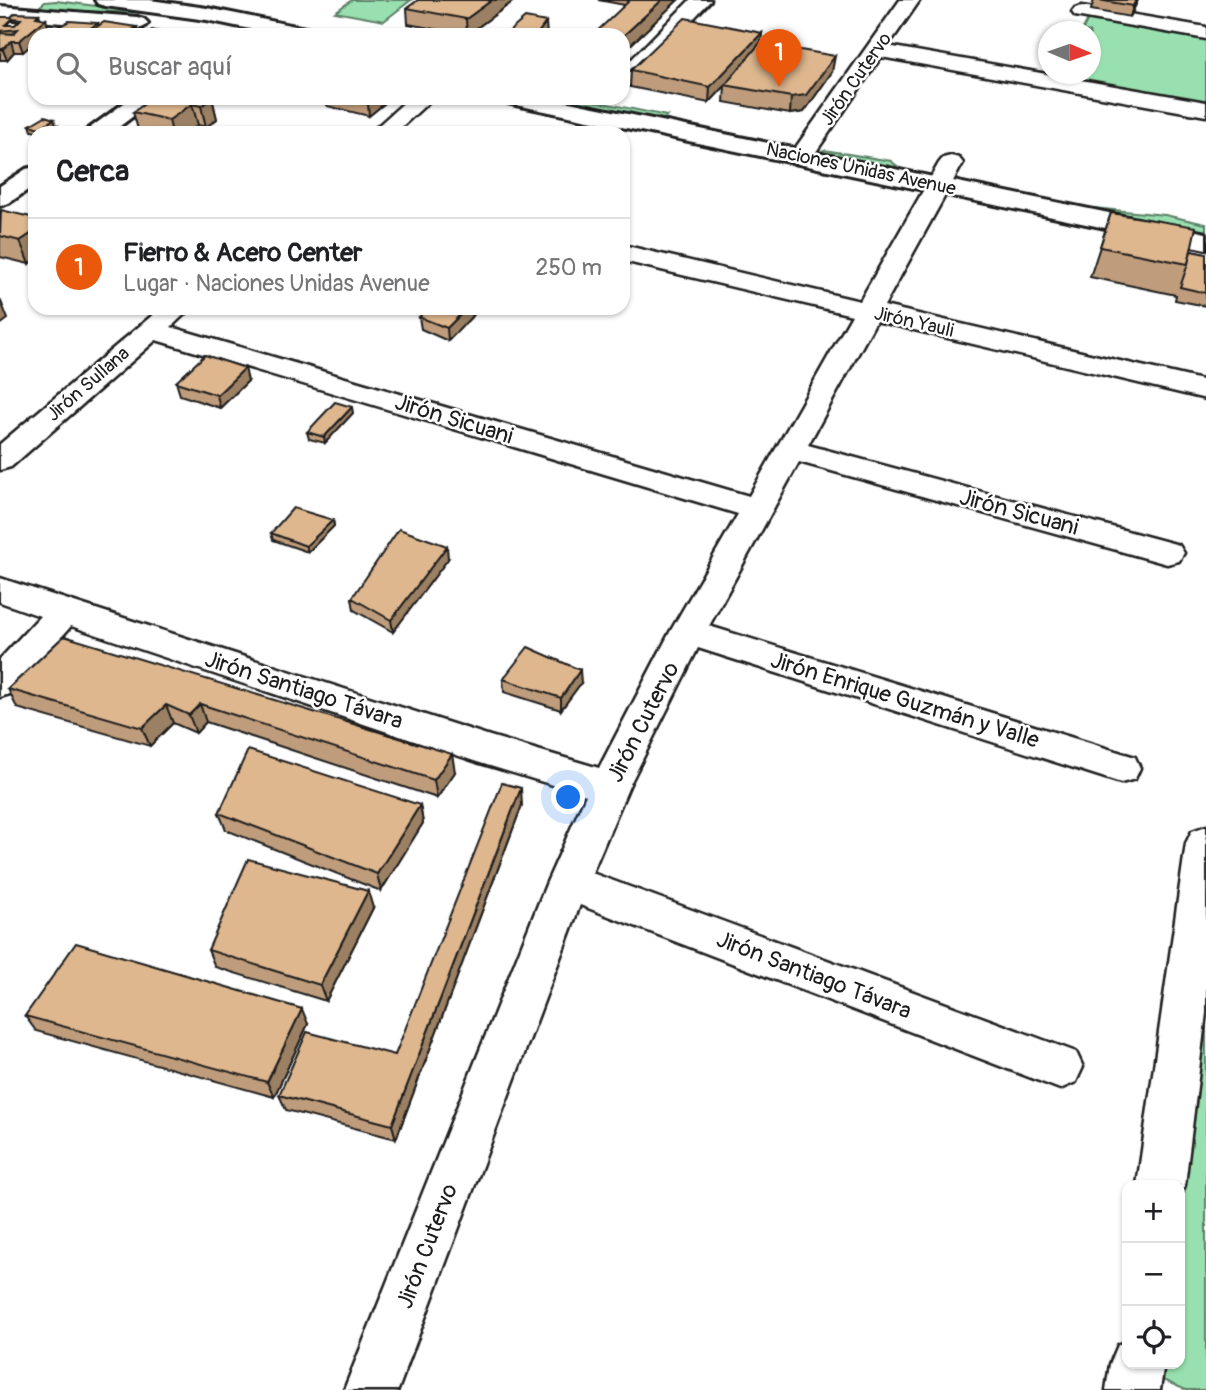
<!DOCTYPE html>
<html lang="es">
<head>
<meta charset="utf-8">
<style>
	body { margin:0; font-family:Pangolin,sans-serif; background:#f6f6f6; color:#202124 }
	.controls { position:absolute; right:21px; bottom:21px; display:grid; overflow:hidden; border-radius:14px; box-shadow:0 2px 5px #0004 }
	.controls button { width:63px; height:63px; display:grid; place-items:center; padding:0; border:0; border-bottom:2px solid #e0e0e0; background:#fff; color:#202124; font:35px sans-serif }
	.compass { position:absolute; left:1038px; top:21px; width:63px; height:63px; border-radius:50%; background:#fff; box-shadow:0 2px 5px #0004; rotate:92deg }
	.you { position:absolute; left:569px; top:798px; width:24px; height:24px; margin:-18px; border:5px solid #fff; border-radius:50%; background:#1a73e8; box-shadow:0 0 0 10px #1a73e833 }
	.badge { display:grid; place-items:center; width:46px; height:46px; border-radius:50%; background:#ea580c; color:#fff; font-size:23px; font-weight:700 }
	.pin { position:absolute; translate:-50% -58px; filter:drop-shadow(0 2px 4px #0008) }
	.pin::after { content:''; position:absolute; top:37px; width:24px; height:21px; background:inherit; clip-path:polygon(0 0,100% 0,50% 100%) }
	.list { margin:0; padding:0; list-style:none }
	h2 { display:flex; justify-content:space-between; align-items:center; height:91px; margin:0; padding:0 28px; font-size:30px }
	h2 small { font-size:23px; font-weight:400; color:#757577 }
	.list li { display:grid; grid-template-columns:46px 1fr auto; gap:21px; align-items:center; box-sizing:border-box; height:98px; padding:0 28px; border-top:2px solid #e0e0e0 }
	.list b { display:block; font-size:26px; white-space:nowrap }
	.list p { margin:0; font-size:23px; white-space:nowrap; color:#757577 }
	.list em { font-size:23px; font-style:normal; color:#757577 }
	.icon { flex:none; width:38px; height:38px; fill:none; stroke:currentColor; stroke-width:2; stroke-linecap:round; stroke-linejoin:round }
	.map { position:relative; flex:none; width:1206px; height:1390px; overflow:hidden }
	.search { position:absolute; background:#fff; box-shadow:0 2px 5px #0004; left:28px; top:28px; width:602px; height:77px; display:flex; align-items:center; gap:18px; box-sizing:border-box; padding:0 24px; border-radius:21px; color:#757577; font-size:26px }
	.panel { position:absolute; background:#fff; box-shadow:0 2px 5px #0004; left:28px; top:126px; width:602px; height:189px; border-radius:21px }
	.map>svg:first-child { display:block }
	.green { fill:#98e0af; stroke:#5a7e66; stroke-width:2 }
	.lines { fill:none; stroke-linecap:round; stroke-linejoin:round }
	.street-casing { stroke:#1c1c1c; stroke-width:5 }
	.secondary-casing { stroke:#1c1c1c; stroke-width:6 }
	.street { fill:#fff; fill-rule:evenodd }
	.secondary { fill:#fff; fill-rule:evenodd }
	.wall { fill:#bf9d7b; stroke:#1c1c1c; stroke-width:2; fill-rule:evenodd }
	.shaded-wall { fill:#9b8064; stroke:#1c1c1c; stroke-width:2 }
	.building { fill:#deb78f; stroke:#1c1c1c; stroke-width:2; fill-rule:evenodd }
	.labels { text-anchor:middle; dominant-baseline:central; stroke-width:5; stroke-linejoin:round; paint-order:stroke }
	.far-street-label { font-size:19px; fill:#1c1c1c; stroke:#fff }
	.street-label { font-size:23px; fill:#1c1c1c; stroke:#fff }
</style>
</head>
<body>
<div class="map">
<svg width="1206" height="1390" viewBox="0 0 1206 1390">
	<rect width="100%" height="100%" fill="#fff"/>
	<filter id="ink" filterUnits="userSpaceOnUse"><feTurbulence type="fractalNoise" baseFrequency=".0143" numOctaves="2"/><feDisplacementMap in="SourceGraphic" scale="14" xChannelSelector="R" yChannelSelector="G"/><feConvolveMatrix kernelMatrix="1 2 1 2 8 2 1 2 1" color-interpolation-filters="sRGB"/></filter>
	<g filter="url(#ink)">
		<g class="green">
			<polygon points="352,0 411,0 384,21 335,12"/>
			<polygon points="56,1 153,13 47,10 40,6 45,2"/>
			<polygon points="1088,19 1206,39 1206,107 1060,80 1063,74 1090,74 1090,32 1082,31"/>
			<polygon points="536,98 579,98 667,116 664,119 618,115"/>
			<polygon points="824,150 891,161 897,166 889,169 818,153"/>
			<polygon points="982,186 1083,207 1165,215 1206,224 1206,234 978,188"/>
			<polygon points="1206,965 1206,1390 1186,1390 1153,1376 1155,1364 1180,1364 1178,1185"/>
		</g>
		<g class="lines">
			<defs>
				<g id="street">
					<polygon points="690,0 711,0 631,85 623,86 623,68"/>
					<polygon points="900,0 920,0 888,46 1206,102 1206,116 881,57 809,162 793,162 789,157"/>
					<polygon points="1082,6 1206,27 1206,39 1075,16 1072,12 1075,8"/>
					<polygon points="409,98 433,98 395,133 370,133"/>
					<polygon points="951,156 959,158 963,163 884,306 1206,381 1206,399 876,321 808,445 1179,545 1184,553 1179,561 1167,564 799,462 709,626 1135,757 1140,768 1135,779 1121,783 698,648 629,786 592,873 1076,1052 1083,1067 1076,1082 1060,1089 580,905 398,1390 344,1390 547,882 586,795 477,762 71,626 13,693 0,697 0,659 40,616 0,602 0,578 490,736 599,768 670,632 738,514 156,340 11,467 0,470 0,444 161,308 191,308 171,327 749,496 852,315 623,261 623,245 860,301 939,163 943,158"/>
					<polygon points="1206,826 1206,1013 1185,1185 1180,1199 1180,1185 1137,1185 1186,843 1192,831"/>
					<polygon points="1127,1341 1127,1364 1164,1364 1160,1390 1106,1390 1110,1364 1118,1345"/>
				</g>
				<g id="secondary">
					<polygon points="95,0 150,0 207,8 310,29 318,30 321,35 279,35 207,20 105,6 98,4"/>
					<polygon points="0,6 137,17 144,19 148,23 144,27 137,29 0,18"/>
					<polygon points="131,98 157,98 111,133 83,133"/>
					<polygon points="505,98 550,98 1206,233 1206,249 516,105 508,103"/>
					<polygon points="35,167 35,185 9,203 0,206 0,186 26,169"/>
				</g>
			</defs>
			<use href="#street" class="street-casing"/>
			<use href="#secondary" class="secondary-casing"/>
			<use href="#street" class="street"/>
			<use href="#secondary" class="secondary"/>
		</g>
		<g class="wall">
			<polygon points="515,0 467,35 408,24 407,8"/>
			<polygon points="598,0 678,0 623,52 625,5"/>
			<polygon points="1094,0 1138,0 1130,17 1091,10"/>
			<path d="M0,17l40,1 9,12 -6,5h-8l-12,17h-9l-7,8h-7zM13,18l8,1 -6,6h-9z"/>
			<polygon points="98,26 137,27 137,31 166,35 50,35 49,32"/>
			<polygon points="762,33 761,43 832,72 804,112 790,114 724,102 725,86 709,103 630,87 631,70"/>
			<polygon points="212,98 217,119 206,127 198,125 187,133 139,133 133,112"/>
			<polygon points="325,98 391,98 369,116 327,106"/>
			<polygon points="30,125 56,125 42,133 40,133 32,131"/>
			<polygon points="0,211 35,218 29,264 0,257"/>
			<polygon points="1111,213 1191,251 1206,254 1206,306 1175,300 1176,295 1090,277"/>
			<polygon points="96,308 117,308 111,313 97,310"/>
			<polygon points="428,308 477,308 477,311 448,341 421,329 419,317"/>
			<polygon points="248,381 220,408 180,395 176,382"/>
			<polygon points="353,413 325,443 309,439 307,432"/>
			<polygon points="333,520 334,526 308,552 273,540 271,533"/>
			<polygon points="448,559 393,632 354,610 352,598"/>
			<polygon points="64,636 455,772 437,798 206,722 196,733 173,723 150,746 17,708 8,689"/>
			<polygon points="503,679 581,683 561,710 504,692"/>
			<polygon points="420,805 423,823 381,891 226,830 219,813"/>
			<polygon points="522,805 396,1139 286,1110 279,1095 395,1055"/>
			<polygon points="373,908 326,1001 215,967 208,950"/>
			<polygon points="25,1016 308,1024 274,1097 36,1031"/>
		</g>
		<g class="shaded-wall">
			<polygon points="492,0 515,0 467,35 466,19"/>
			<polygon points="662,0 678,0 623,52 623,36"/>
			<polygon points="1136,0 1138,0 1130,17 1133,6"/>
			<polygon points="39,14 42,22 46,19 49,30 43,35 35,35 35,42 23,52 19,41 11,41 14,52 7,60 0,43 0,31 36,17"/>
			<polygon points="546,22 547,35 538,33"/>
			<polygon points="98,23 101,34 100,35 80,35"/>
			<polygon points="137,27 139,35 125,35"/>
			<polygon points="762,33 760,49 709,103 710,87"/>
			<polygon points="835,56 832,72 804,112 790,114 791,97"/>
			<polygon points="212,98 217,119 206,127 201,106"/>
			<polygon points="375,98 391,98 369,116 368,104"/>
			<polygon points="192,104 198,125 187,133 172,133 169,120"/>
			<polygon points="54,119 56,125 41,133 39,128"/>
			<polygon points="35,231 35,259 29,264 20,241"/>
			<polygon points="0,299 8,319 0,325"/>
			<polygon points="109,308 117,308 111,313"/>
			<polygon points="467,308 477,308 477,311 448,341 447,328"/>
			<polygon points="245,368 248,381 220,408 217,395"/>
			<polygon points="352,407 353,413 325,443 324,437"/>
			<polygon points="333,520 334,526 308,552 306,546"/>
			<polygon points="447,546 448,559 393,632 391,620"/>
			<polygon points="580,670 581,683 561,710 561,698"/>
			<polygon points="200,704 206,722 196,733 189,715"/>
			<polygon points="166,705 173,723 150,746 142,728"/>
			<polygon points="452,754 455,772 437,798 434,780"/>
			<polygon points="521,788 522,805 396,1139 392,1125"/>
			<polygon points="420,805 423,823 381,891 377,874"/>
			<polygon points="368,891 373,908 326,1001 320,985"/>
			<polygon points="302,1009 308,1024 274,1097 267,1082"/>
		</g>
		<g class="building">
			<polygon points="418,0 492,0 466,19 407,8"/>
			<polygon points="630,0 662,0 623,36 593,35"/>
			<polygon points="1098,0 1136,0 1133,6"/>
			<path d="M15,13l24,1 -3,3 10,2 -27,22h-8l-8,8h-3v-16l13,1 5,-5 -18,2v-14h11zM13,18l8,1 -6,6h-9z"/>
			<polygon points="525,18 546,22 538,33 550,35 505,35"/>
			<polygon points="685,18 762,33 710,87 631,70"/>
			<polygon points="69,21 98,23 80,35 65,35 49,32"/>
			<polygon points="104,22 137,27 125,35 85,35"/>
			<polygon points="137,30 149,32 152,30 165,33 162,35 130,35"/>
			<polygon points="760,43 835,56 806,95 791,97 725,85"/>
			<polygon points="153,98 212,98 201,106 192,104 169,120 133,112"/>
			<polygon points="339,98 375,98 368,104"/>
			<polygon points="45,116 54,119 39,128 30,125"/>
			<polygon points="1,210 35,218 35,231 20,241 0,236"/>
			<polygon points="1111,213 1196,227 1188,264 1100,247"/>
			<polygon points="1191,251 1206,254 1206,293 1180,287 1188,264"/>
			<polygon points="428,308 467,308 447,328 419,317"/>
			<polygon points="205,355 245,368 217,395 176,382"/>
			<polygon points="335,402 352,407 324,437 307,432"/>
			<polygon points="293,508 333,520 306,546 271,533"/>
			<polygon points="399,529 447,546 391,620 352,598"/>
			<polygon points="64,636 452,754 434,780 200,704 189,715 166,705 142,728 8,689"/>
			<polygon points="528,647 580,670 561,698 503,679"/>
			<polygon points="248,750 420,805 377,874 219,813"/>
			<polygon points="502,783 521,788 392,1125 279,1095 307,1032 395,1055"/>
			<polygon points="248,859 368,891 320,985 208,950"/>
			<polygon points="76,943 302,1009 267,1082 25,1016"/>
		</g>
	</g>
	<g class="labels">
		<g class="far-street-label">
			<text transform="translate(856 79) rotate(-55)">Jirón Cutervo</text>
			<text transform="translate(861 169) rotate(12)">Naciones Unidas Avenue</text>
			<text transform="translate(914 322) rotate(13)">Jirón Yauli</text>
			<text transform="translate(88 384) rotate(-41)">Jirón Sullana</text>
		</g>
		<g class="street-label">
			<text transform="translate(454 419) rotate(17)">Jirón Sicuani</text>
			<text transform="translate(1019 512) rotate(15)">Jirón Sicuani</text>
			<text transform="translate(304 690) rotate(18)">Jirón Santiago Távara</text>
			<text transform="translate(905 700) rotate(17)">Jirón Enrique Guzmán y Valle</text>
			<text transform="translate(643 722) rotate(-63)">Jirón Cutervo</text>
			<text transform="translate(814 975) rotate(21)">Jirón Santiago Távara</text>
			<text transform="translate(427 1246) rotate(-69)">Jirón Cutervo</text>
		</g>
	</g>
</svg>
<div class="controls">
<button>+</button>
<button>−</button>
<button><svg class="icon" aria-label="locate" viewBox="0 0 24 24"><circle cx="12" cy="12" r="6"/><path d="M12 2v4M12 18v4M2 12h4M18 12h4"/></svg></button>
</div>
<svg class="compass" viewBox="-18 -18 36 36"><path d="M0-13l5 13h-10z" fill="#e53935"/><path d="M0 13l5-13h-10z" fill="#757577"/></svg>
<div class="you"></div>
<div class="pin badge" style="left:779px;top:87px">1</div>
<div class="search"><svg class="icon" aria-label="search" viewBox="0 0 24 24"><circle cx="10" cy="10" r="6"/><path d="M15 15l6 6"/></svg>Buscar aquí</div>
<section class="panel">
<h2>Cerca<small></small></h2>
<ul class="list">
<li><span class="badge">1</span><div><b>Fierro &amp; Acero Center</b><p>Lugar · Naciones Unidas Avenue</p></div><em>250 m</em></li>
</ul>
</section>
</div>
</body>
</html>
